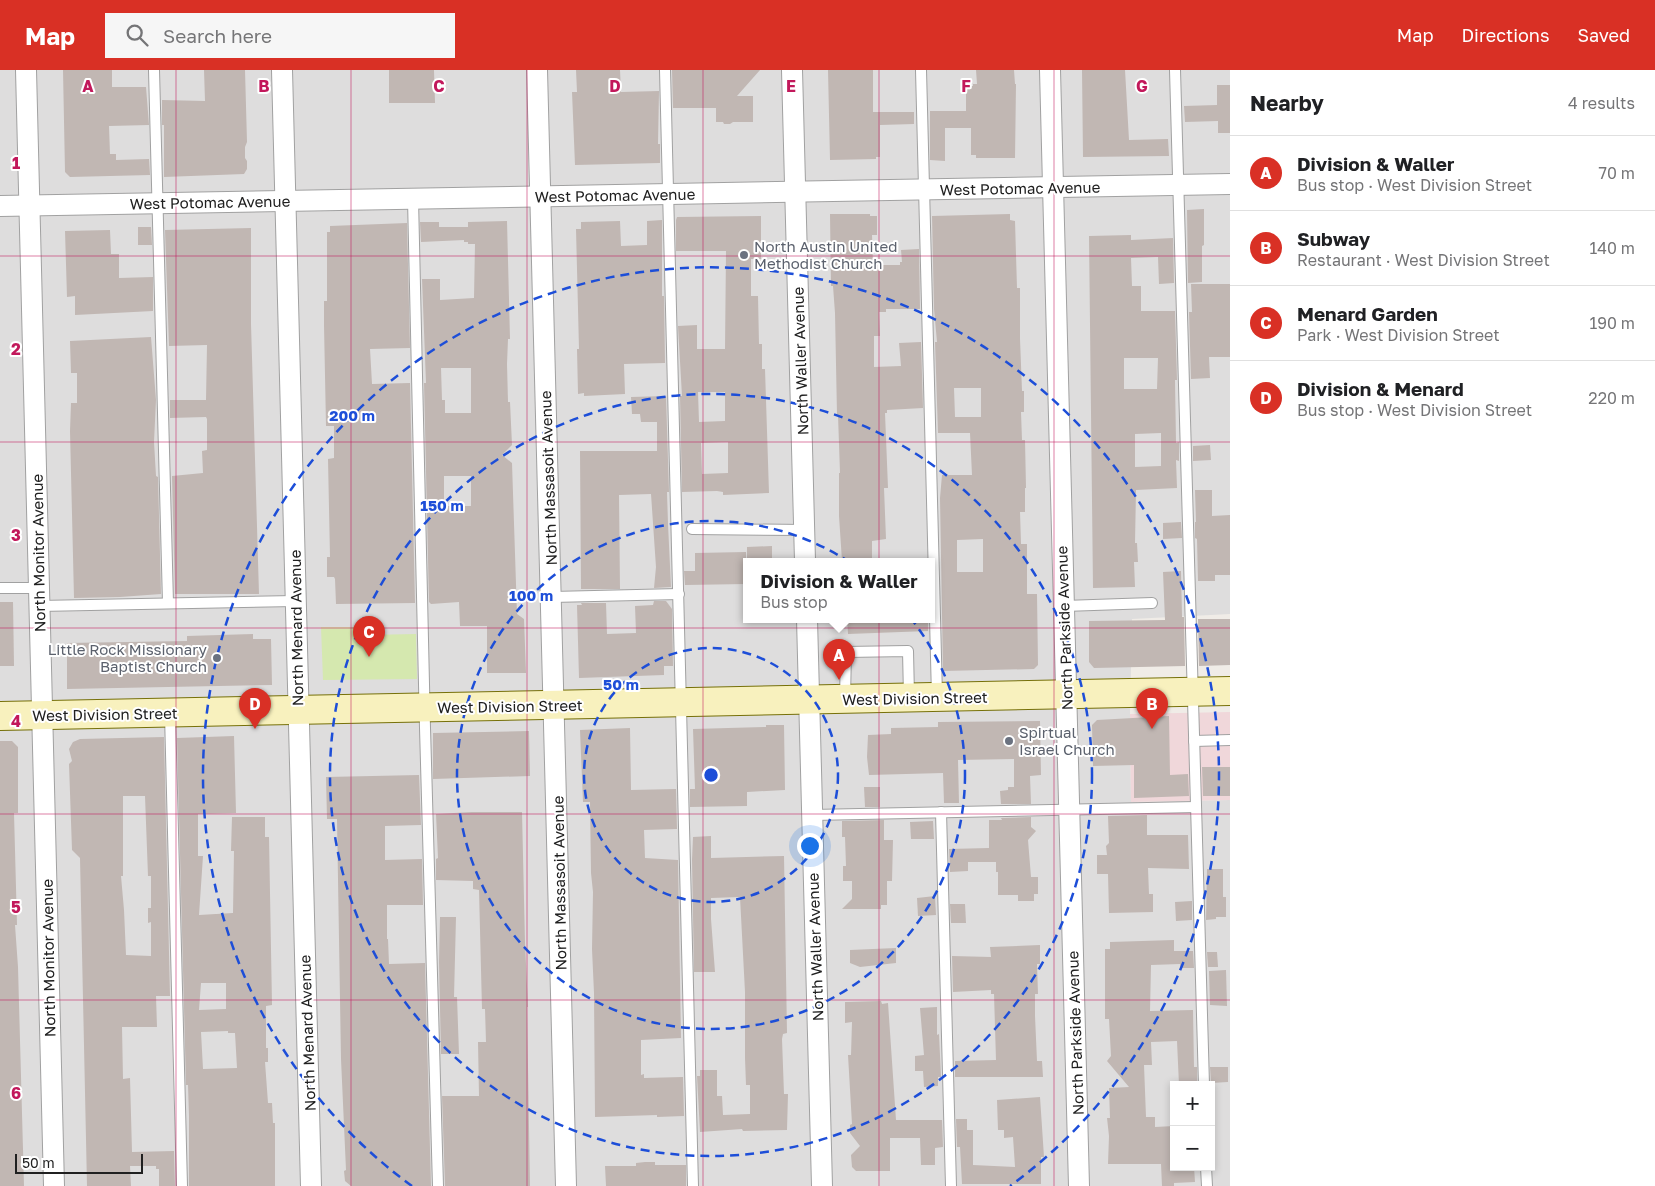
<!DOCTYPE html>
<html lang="en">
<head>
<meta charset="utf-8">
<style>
	body { margin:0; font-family:"Golos Text",sans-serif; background:#f6f6f6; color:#202124 }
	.controls { position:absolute; right:15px; bottom:15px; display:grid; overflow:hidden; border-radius:0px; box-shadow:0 2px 8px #0003 }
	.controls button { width:45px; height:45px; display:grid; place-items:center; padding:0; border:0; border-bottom:1px solid #e0e0e0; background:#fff; color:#202124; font:25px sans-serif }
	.scale { position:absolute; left:15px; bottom:12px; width:128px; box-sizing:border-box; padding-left:5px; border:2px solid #202020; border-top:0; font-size:14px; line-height:18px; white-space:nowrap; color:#202020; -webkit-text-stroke:4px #fff; paint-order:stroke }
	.you { position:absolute; left:809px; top:775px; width:18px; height:18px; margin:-12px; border:4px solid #fff; border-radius:50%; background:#1a73e8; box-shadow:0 0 0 8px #1a73e833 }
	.badge { display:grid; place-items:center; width:32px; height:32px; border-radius:50%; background:#d93025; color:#fff; font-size:16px; font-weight:700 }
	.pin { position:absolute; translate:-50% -41px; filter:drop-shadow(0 1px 2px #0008) }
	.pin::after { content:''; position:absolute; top:26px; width:18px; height:15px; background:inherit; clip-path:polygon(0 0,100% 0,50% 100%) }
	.popup { position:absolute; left:743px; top:488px; width:192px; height:65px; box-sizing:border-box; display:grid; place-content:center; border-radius:0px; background:#fff; filter:drop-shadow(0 1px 4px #0005); font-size:16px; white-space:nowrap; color:#757577 }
	.popup b { font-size:19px; color:#202124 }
	.popup::after { content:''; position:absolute; left:50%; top:100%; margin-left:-10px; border:10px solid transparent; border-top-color:#fff }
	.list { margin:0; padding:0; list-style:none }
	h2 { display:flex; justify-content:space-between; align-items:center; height:65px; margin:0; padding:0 20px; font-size:21px }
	h2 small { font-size:16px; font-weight:400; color:#757577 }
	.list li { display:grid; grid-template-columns:32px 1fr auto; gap:15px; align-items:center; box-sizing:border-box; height:75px; padding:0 20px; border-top:1px solid #e0e0e0 }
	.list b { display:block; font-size:19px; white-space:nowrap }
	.list p { margin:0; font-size:16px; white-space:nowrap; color:#757577 }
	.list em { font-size:16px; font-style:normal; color:#757577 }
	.icon { flex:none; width:28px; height:28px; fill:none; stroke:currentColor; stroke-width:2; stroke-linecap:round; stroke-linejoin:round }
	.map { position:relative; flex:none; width:1230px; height:1116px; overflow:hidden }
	header { display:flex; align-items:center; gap:30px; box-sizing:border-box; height:70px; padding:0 25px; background:#d93025; color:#fff }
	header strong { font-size:24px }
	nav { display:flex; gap:28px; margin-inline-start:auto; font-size:18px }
	.search { width:350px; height:45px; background:#f6f6f6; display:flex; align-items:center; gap:12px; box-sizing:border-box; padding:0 18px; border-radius:0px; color:#757577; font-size:19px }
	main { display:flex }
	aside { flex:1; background:#fff }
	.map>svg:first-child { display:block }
	.residential { fill:#dedddd; fill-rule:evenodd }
	.commercial { fill:#f0d7da }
	.grass { fill:#d5e8af }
	.building { fill:#c1b7b3; fill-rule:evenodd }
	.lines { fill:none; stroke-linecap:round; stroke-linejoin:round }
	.service-casing { stroke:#a1a1a1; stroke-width:12 }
	.minor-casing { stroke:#a1a1a1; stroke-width:22 }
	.secondary-casing { stroke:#767009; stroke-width:30 }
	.service { stroke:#fff; stroke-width:10 }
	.minor { stroke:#fff; stroke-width:20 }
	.secondary { stroke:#f8f1be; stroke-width:28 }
	.grid { fill:none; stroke:#c2185b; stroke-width:1; stroke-opacity:0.55 }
	.ring { fill:none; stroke:#1d4ed8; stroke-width:2.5; stroke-dasharray:9 6 }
	.worship-dot { fill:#6b7280; stroke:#fff; stroke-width:2 }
	.labels { text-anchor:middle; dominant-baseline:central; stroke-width:4; stroke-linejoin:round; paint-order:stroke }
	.street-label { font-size:15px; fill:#202020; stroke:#fff }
	.worship-label { font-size:15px; fill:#5b616d; stroke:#fff; text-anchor:start }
	.grid-label { font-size:16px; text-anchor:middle; font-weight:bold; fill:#c2185b; stroke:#fff; stroke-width:4; stroke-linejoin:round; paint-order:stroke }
	.centre { fill:#1d4ed8; stroke:#fff; stroke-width:2.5 }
	.ring-label { font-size:15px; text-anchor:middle; font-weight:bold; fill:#1d4ed8; stroke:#fff; stroke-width:4; stroke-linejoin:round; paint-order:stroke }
</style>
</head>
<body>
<header>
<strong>Map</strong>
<div class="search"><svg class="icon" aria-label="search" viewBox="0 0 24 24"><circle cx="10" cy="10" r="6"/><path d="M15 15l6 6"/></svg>Search here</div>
<nav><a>Map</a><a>Directions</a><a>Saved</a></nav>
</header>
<main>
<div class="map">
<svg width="1230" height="1116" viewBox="0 0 1230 1116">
	<rect width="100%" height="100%" fill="#f0ece7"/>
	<path class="residential" d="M0,0h1230v544l-98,5 -2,95 1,88 99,-2v386h-1230zM746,491h186v58h-186zM1174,1015h37v82h-37z"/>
	<polygon class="commercial" points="1230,642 1230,730 1131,732 1130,644"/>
	<polygon class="grass" points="321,557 365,557 365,565 416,564 417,609 323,610"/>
	<g class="building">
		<polygon points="63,0 112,0 112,17 146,17 149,55 109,56 110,84 116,84 116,90 149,89 150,105 70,107 65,102"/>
		<polygon points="204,0 245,0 247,72 245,77 245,88 247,91 247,99 244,104 164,107 164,55 162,55 162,30 205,31"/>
		<polygon points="389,0 434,0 435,33 389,33"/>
		<polygon points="576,0 620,0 621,22 659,21 658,74 660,74 660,93 575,95 572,22 577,22"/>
		<polygon points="672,0 760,0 737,26 753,26 753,52 733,52 730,54 724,54 723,52 716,52 716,38 673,38"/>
		<polygon points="828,0 873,0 873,42 914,42 914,54 880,55 880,87 876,87 876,89 830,90"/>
		<polygon points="976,0 1014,0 1015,14 1016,14 1015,88 976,88 976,85 971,85 971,58 945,58 945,91 930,90 930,41 966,41 966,16 973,16 973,14 977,14"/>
		<polygon points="1082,0 1125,0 1129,70 1168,69 1169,86 1083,87"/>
		<polygon points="1217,15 1230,15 1230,63 1218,63 1218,51 1185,52 1184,36 1217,35"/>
		<polygon points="1204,139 1204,175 1202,176 1202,212 1188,213 1187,140"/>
		<polygon points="830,144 870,144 870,146 877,146 877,165 872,165 873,195 900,195 900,192 902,192 901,180 919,179 920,239 886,239 886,242 879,242 880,266 874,266 874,297 901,296 899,273 921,272 923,338 887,340 887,343 885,343 888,418 884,418 886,469 872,471 872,491 842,491 839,446 839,403 840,403 838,345 837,345 835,243 833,216 831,216"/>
		<path d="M1010,144v6l5,1 2,67h3v51l2,52h2v21h-3l1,28h3l1,48h-1v24h-5l1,32h6v50h10l1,71 -4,4 -91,2 -3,-173 2,-23h30l-2,-42h-32l-3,-91h2l-3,-33 -2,-93zM954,318h27v29h-26zM983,469v33h-26v-32z"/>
		<path d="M761,146v43h-10v37h7l1,48h3v25h3l4,124 -46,2v-3l-6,-1 -35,1 -2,-96h2l-4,-70 19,-1v24h28l1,-98h-50v-31l1,-3zM698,322h27v29l-26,1zM728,372v31l-26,1 -1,-31z"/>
		<polygon points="662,150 662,226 664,226 665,293 624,294 625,324 584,326 584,323 578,324 577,279 579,279 576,159 581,159 581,152 620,151 621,176 647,175 647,151"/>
		<path d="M507,151l3,118h-2l-1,25 1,38h2l2,43 -10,10 10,8 5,151 7,5 2,54h-39v-47h-27l-1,-24 -28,2 -2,-2 -5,-219h2l-4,-104h18v21l34,-2 1,-54h-7v-2h-4v-2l-43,2 -1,-20h19v5h29v-5zM441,298h30v45h-26v-13h-3zM444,406h27v30h-27z"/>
		<polygon points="407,153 410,278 370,279 372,314 410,313 415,533 336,534 335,509 334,507 327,507 327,487 330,487 328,389 334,388 334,356 326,356 324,255 324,231 327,231 327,162 330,162 330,156"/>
		<polygon points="138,157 151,157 152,175 138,175"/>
		<polygon points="251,158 251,254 259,524 175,524 172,406 203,403 202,381 207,380 207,349 206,347 170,348 170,330 206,330 207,275 169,276 165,160"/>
		<polygon points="110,160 111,184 119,184 119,208 153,207 153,241 75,245 75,226 67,227 65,161"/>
		<path d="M1131,165v5l42,-2 1,45 -15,1 -1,-27 -27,1 1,28h9v25h34l2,69h-2l1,63 3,-1v19l-3,-1 1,28 -41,2 -1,53h2l1,19h-4l1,25 -42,1 -4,-352zM1124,288h34l-1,31h-33zM1161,363v33l-26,1v-33z"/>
		<polygon points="1191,214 1230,214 1230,287 1209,287 1210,308 1191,309 1189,242 1192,242"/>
		<polygon points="151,267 156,330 154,372 156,406 158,407 161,524 120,527 74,528 70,361 71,333 77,333 77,303 71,303 70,271"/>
		<polygon points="666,326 669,422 667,422 668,454 671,517 654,518 656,497 651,424 619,425 620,519 581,519 580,381 657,381 657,352 641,352 640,344 632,344 631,327"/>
		<polygon points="1210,375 1211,390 1193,391 1193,376"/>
		<polygon points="1195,420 1212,420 1212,446 1230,445 1230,505 1215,505 1215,511 1198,511 1197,469 1195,468 1195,452 1196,452"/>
		<polygon points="1181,452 1182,468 1163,469 1163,453"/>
		<polygon points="772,476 772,491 747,491 747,477"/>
		<polygon points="746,482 746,514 685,515 684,501 695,501 695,483"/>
		<polygon points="1181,501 1182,547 1184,547 1185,596 1094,598 1089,592 1089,551 1165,550 1163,502"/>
		<polygon points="654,531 666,531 672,539 673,596 664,596 664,605 579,608 577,535 582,535 581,533 606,533 607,564 636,563 635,536 653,535"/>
		<polygon points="0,532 13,532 14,596 0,596"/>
		<polygon points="847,549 928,549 928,561 848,564"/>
		<polygon points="1198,549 1230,549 1230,595 1199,596"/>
		<polygon points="253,564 253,569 271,569 272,615 67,619 67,573 187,571 187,566"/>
		<polygon points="1169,646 1170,705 1188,704 1189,726 1134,728 1134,695 1093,696 1092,655 1097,650"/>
		<polygon points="1040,651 1041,705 1030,706 1031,734 1001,734 1000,721 1008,720 1008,717 1014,717 1014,689 958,690 959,733 944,733 943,703 869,705 867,687 868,665 891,664 891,658 938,657 938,652"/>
		<polygon points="766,655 784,655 785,720 747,722 747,736 690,737 690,719 695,719 693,659 766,657"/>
		<polygon points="630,658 631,720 676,719 677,759 644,760 645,788 678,790 681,968 641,970 641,1005 644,1004 644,1008 683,1007 684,1046 657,1047 657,1045 595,1047 594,923 592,879 593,822 591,803 590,732 583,732 580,660"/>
		<polygon points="529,661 530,706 433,709 433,663"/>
		<path d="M234,666l2,77 -38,1v42h5l-4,59 34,-2 1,-62h-3l1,-34h33v20h4l3,168 -6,1v42h2v14h-3l3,41h4l1,20h2v63h-86v-70l-1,-31h-2l-9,-347zM201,913h25v26l-27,1zM228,961v2h7l2,35 -34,1 -2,-37z"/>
		<path d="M164,667l6,259h-14l1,31h-35l1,52 7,-1 2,74 42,-1 1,35h-16v-17h-3v-3h-26l1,20h-44l-7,-328 -8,-8 -3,-86 3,-3 -3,-12 4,-7 7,-3zM123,726h22l3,80h3v32h-3v15l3,-1v34l-25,-1 -2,-45 -3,-34h2z"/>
		<polygon points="0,671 12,671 18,677 18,743 14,743 17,855 15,855 18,897 24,1116 0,1116"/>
		<polygon points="1202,697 1230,697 1230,726 1203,726"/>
		<polygon points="419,705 421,755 385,756 385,790 422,789 423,835 387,835 387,869 388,869 389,894 425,893 431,1116 351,1116 345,1111 344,1101 346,1100 341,989 337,749 327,749 326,707"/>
		<polygon points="864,717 880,717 880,737 865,737"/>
		<polygon points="472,742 522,742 525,873 528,937 527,937 530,1116 445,1116 442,1026 479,1026 478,972 486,972 485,939 482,939 479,820 473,819 473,811 436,810 436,789 438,788 436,744"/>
		<polygon points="1147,745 1147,765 1188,765 1189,799 1148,798 1149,824 1153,824 1153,842 1109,843 1108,804 1097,804 1097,785 1107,785 1106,776 1109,773 1108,746"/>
		<polygon points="1031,747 1031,757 1036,761 1028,770 1031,807 1038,807 1038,824 1034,824 1034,831 1018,831 1018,825 998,825 998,802 996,802 996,792 968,792 968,801 950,802 949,779 989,778 989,750 1002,750 1001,748"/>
		<polygon points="884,750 884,770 893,770 892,811 887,811 887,835 881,835 881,839 842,839 852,829 852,811 843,811 843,796 846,796 845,767 842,767 842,751"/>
		<polygon points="933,751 934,769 911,769 910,752"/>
		<polygon points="711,766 711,788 784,786 787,963 783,964 782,969 784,1024 788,1024 787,1060 743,1061 742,1059 700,1062 697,1006 700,1006 700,1000 717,1000 717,1026 722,1026 723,1045 750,1044 750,1015 746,1015 745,988 745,922 740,827 711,828 711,849 715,902 694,902 692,790 693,767"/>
		<polygon points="1207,799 1223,799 1223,827 1226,827 1226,847 1216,847 1216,849 1206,850"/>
		<polygon points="935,826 936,845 918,846 917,828"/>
		<polygon points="1192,831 1192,850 1176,851 1175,832"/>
		<polygon points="950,834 965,834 966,853 951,853"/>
		<polygon points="440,847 456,847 454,927 457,927 459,984 441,984 439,892"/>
		<polygon points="1174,870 1174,881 1193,881 1194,898 1180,898 1180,894 1151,895 1150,941 1193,940 1194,997 1197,997 1197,1013 1179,1015 1177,971 1151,972 1152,995 1144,995 1146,1047 1155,1047 1155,1057 1174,1056 1174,1097 1194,1097 1195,1112 1174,1113 1174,1116 1162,1116 1161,1094 1108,1094 1109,1066 1107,1048 1110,1048 1109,1018 1129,1017 1107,991 1111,986 1109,949 1105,949 1105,879 1110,879 1110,872"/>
		<polygon points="1040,875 1040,894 1037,894 1038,924 1035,924 1035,946 1037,991 1042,991 1043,1007 955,1007 955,991 996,990 994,924 991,924 991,920 953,922 952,886 991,887 990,877"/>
		<polygon points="896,878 896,893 860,897 850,893 850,880"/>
		<polygon points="1207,882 1217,882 1218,897 1208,897"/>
		<polygon points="1226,900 1227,936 1210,935 1209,901"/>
		<polygon points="881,931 882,934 888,933 896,1050 942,1050 943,1077 935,1078 935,1095 921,1095 920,1068 890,1068 890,1101 856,1101 852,1097 851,1085 860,1076 850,1063 850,1055 852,1054 848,985 851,985 852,952 845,953 845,932"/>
		<polygon points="937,937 937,965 939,964 941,1007 938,1007 938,1016 924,1017 923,1001 915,1001 915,986 924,985 920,938"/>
		<polygon points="1210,997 1228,997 1228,1012 1211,1013"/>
		<polygon points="1040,1027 1044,1087 1041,1087 1041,1114 962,1114 960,1077 957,1077 956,1049 967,1049 967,1060 973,1060 973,1095 1015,1097 1013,1067 1004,1068 1004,1060 998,1060 997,1030"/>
		<polygon points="645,1092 655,1092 655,1095 686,1095 686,1116 606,1116 605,1096 636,1096 636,1093"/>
	</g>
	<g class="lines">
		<defs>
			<g id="service">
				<polyline points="154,0 168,533"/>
				<polyline points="665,0 693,1116"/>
				<polyline points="921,0 937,626"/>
				<polyline points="1175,0 1204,1015"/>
				<polyline points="413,129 425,658 438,1116"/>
				<polyline points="692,459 804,460"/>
				<polyline points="0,518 39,518"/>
				<polyline points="552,527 679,524"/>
				<polyline points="39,536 295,531"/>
				<polyline points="1064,536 1152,533"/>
				<polyline points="845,628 846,582 908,581 909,626"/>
				<polyline points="170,644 182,1116"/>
				<polyline points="1194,671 1230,670"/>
				<polyline points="941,742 951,1116"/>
				<polyline points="812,745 1196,737"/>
				<polyline points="1206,1097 1207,1116"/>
			</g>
			<g id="minor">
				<polyline points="26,0 54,1116"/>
				<polyline points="282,0 311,1116"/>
				<polyline points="537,0 566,1116"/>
				<polyline points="792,0 805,491"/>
				<polyline points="1050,0 1079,1116"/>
				<polyline points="0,136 1230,114"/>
				<polyline points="807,549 822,1116"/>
			</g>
			<polyline id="secondary" points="0,646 1230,621"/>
		</defs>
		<use href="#service" class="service-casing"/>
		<use href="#minor" class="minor-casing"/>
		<use href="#secondary" class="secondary-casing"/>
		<use href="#service" class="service"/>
		<use href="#minor" class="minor"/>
		<use href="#secondary" class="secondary"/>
	</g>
	<path class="grid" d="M176,0v1116M351,0v1116M527,0v1116M703,0v1116M879,0v1116M1054,0v1116M0,186h1230M0,372h1230M0,558h1230M0,744h1230M0,930h1230"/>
	<g class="ring">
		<circle cx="711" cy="705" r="127"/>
		<circle cx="711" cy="705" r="254"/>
		<circle cx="711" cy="705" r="381"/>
		<path d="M412 1116A508 508 0 1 1 1010 1116"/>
	</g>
	<g class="worship-dot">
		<circle cx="744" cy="185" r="5"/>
		<circle cx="217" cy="588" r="5"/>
		<circle cx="1009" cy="671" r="5"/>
	</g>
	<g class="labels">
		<g class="street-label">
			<text transform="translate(1020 118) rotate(-1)">West Potomac Avenue</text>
			<text transform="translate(615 125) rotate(-1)">West Potomac Avenue</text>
			<text transform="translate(210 132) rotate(-1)">West Potomac Avenue</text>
			<text transform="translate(800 291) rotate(-92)">North Waller Avenue</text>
			<text transform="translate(548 408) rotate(-92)">North Massasoit Avenue</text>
			<text transform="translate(38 483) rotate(-91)">North Monitor Avenue</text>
			<text transform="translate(296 558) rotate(-91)">North Menard Avenue</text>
			<text transform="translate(1064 558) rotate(-92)">North Parkside Avenue</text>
			<text transform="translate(915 628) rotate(-1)">West Division Street</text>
			<text transform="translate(510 636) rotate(-1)">West Division Street</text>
			<text transform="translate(105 644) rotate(-1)">West Division Street</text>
			<text transform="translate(559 813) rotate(-91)">North Massasoit Avenue</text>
			<text transform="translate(815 877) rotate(-92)">North Waller Avenue</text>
			<text transform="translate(48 888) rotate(-91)">North Monitor Avenue</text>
			<text transform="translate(307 963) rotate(-92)">North Menard Avenue</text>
			<text transform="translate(1075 963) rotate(-92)">North Parkside Avenue</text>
		</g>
		<g class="worship-label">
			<text x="754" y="176">North Austin United<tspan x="754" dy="17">Methodist Church</tspan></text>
			<text x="207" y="579" text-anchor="end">Little Rock Missionary<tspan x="207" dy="17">Baptist Church</tspan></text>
			<text x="1019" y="662">Spirtual<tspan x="1019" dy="17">Israel Church</tspan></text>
		</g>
	</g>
	<g class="grid-label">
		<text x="88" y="22">A</text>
		<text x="264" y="22">B</text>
		<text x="439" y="22">C</text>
		<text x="615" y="22">D</text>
		<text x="791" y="22">E</text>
		<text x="966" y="22">F</text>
		<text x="1142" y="22">G</text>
		<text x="16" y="99">1</text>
		<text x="16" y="285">2</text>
		<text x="16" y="471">3</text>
		<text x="16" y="657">4</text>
		<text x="16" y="843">5</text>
		<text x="16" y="1029">6</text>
	</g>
	<circle cx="711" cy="705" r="8" class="centre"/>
	<g class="ring-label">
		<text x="352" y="351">200 m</text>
		<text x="442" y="441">150 m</text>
		<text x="531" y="531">100 m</text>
		<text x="621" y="620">50 m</text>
	</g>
</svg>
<div class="controls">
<button>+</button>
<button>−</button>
</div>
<div class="scale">50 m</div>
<div class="you"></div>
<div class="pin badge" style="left:839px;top:610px">A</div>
<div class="popup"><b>Division &amp; Waller</b>Bus stop</div>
<div class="pin badge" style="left:1152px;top:659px">B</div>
<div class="pin badge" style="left:369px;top:587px">C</div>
<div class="pin badge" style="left:255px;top:659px">D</div>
</div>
<aside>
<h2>Nearby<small>4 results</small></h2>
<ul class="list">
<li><span class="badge">A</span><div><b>Division &amp; Waller</b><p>Bus stop · West Division Street</p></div><em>70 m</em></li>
<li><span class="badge">B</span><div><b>Subway</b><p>Restaurant · West Division Street</p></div><em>140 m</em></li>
<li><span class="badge">C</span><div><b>Menard Garden</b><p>Park · West Division Street</p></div><em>190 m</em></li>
<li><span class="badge">D</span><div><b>Division &amp; Menard</b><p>Bus stop · West Division Street</p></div><em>220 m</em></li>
</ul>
</aside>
</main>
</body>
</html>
